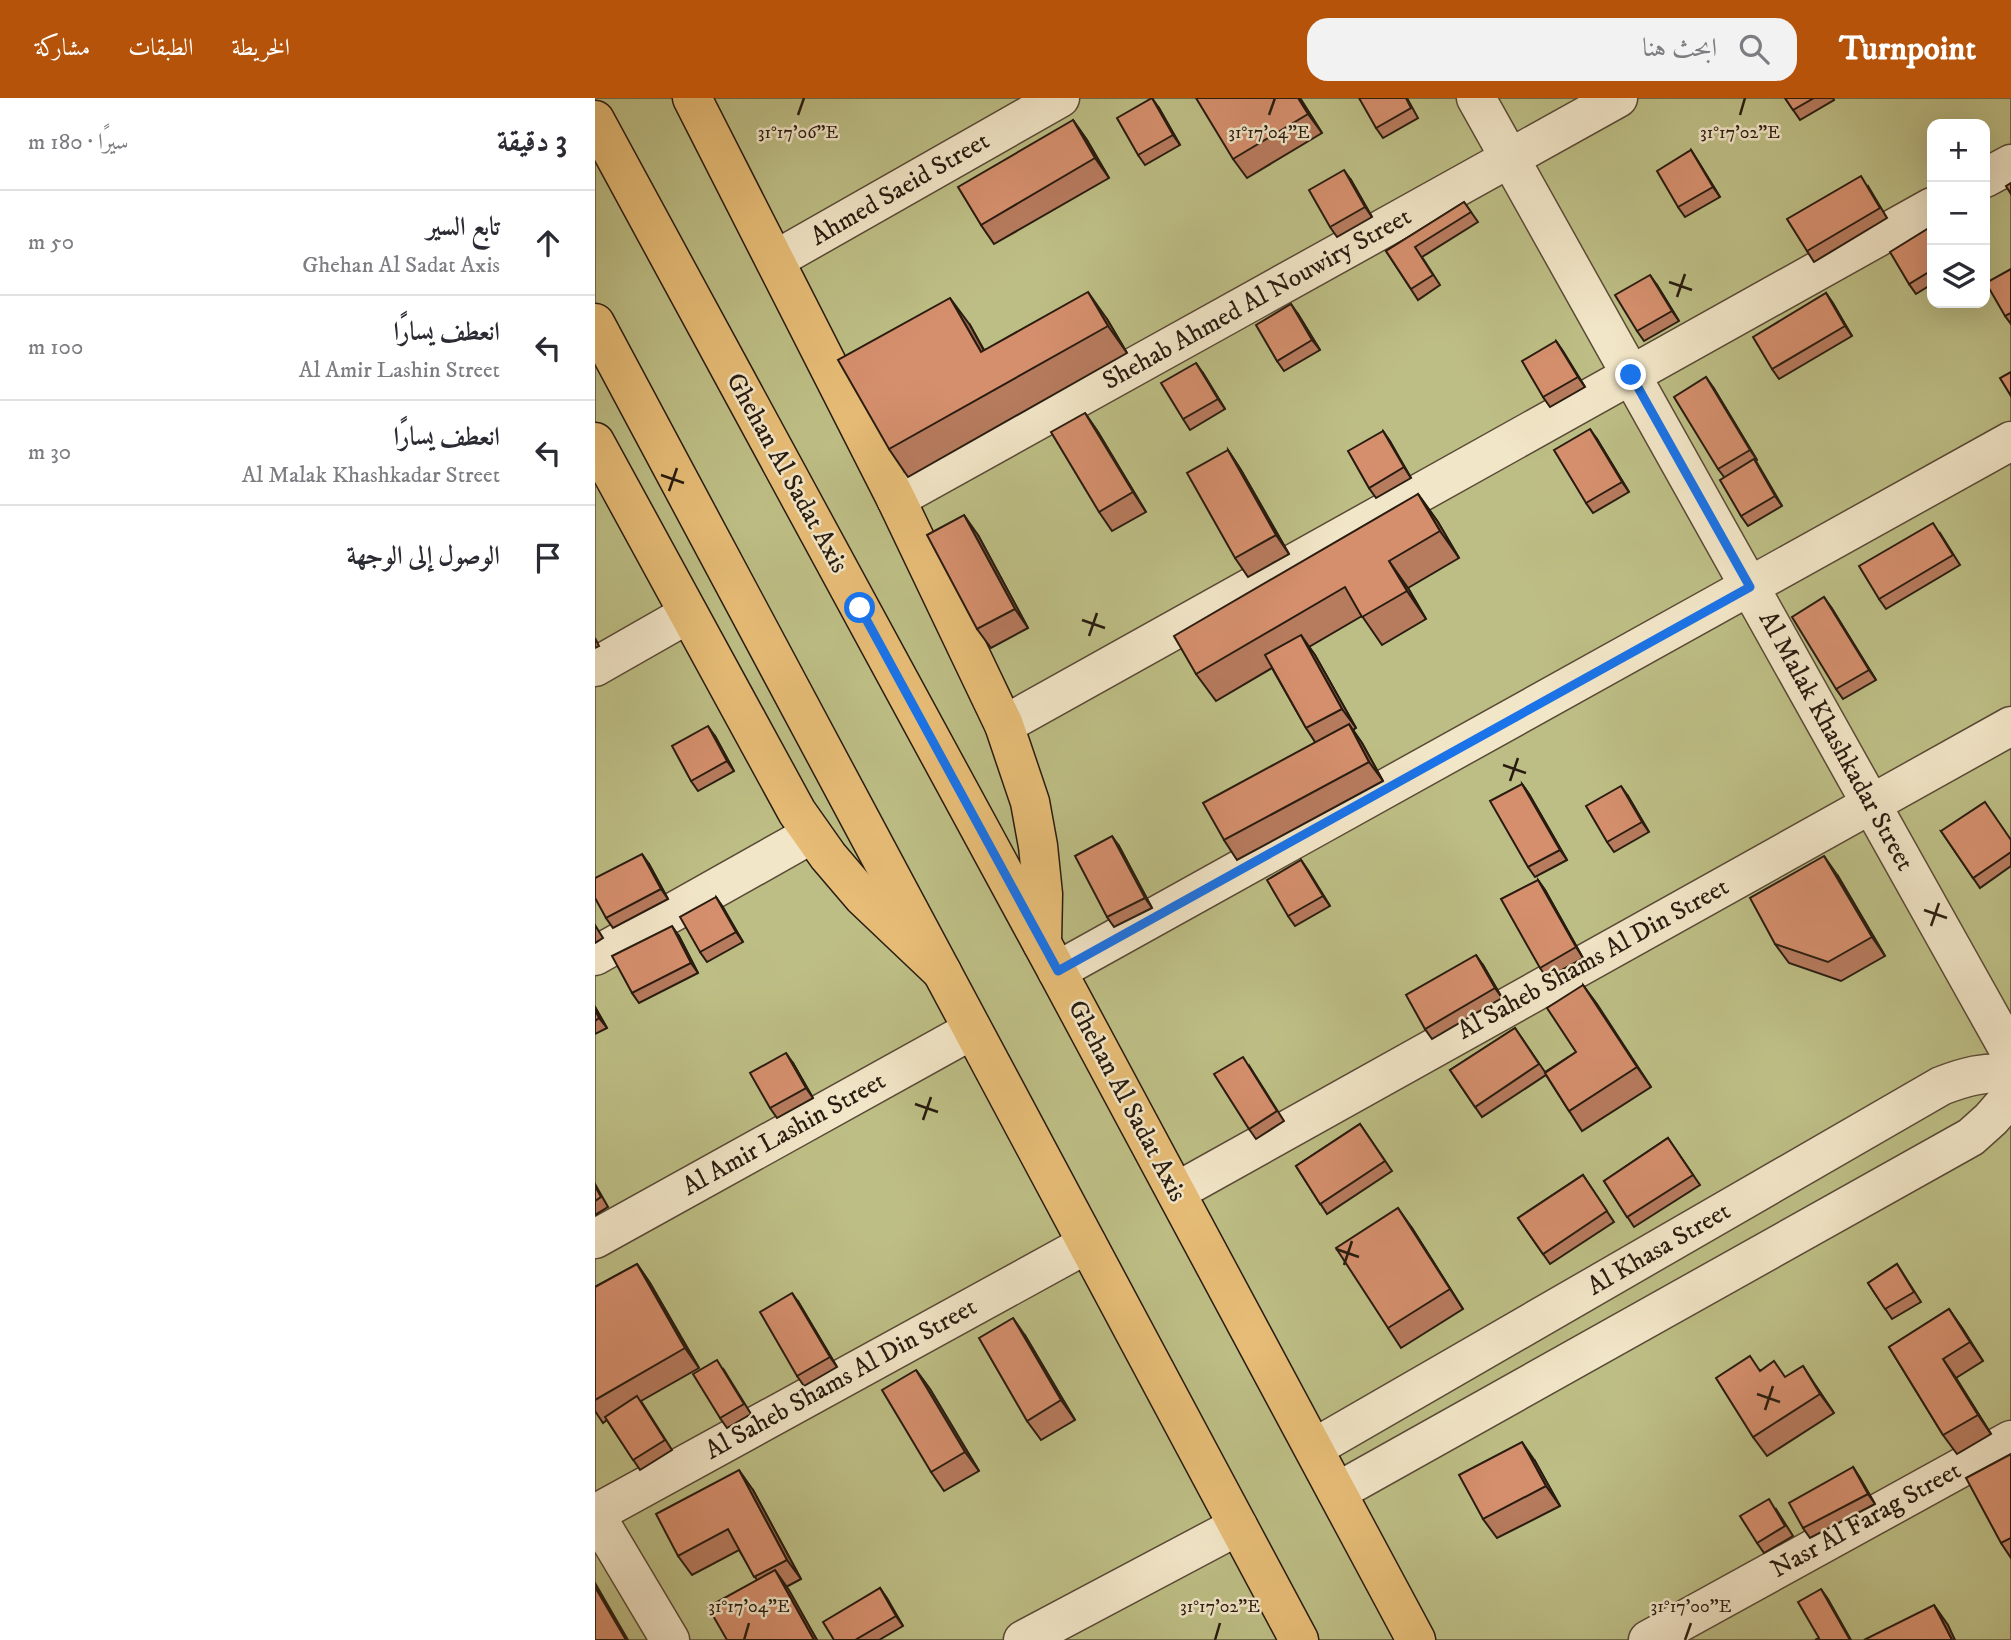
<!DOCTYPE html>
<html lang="ar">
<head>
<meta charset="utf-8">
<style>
	body { margin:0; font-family:"IM FELL DW Pica",Amiri,serif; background:#f2f2f3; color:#2b2b33; direction:rtl }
	.controls { position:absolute; right:21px; top:21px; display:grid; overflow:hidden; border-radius:14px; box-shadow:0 7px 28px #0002 }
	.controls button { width:63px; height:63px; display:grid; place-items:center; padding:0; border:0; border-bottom:2px solid #e1e1e2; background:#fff; color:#2b2b33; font:35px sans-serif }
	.stop { position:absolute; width:21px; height:21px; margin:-16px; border:5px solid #1a73e8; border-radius:50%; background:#fff }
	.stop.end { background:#1a73e8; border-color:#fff; box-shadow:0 2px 7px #0008 }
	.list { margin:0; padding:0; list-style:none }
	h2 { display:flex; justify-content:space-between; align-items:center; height:91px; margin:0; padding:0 28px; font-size:30px }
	h2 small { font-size:23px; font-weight:400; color:#7c7c81 }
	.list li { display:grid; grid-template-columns:46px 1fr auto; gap:21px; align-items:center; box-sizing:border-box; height:105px; padding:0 28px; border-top:2px solid #e1e1e2 }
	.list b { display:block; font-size:26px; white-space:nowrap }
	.list p { margin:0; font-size:23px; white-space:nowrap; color:#7c7c81 }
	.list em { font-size:23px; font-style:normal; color:#7c7c81 }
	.icon { flex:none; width:38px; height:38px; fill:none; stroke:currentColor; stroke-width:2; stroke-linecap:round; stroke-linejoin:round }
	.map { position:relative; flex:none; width:1416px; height:1542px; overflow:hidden; direction:ltr }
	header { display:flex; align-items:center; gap:42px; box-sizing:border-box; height:98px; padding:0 35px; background:#b45309; color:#fff }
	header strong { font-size:33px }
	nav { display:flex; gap:38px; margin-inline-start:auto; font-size:24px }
	.search { width:490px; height:63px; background:#f2f2f3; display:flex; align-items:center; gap:18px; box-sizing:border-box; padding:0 24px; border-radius:21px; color:#7c7c81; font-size:26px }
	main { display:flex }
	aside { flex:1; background:#fff }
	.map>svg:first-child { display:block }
	.green { fill:#bdbe85; stroke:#726c4a; stroke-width:2; fill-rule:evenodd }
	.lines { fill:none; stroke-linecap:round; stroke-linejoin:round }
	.minor-casing { stroke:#594a36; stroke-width:41 }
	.major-casing { stroke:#281b0f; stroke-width:41 }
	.highway-casing { stroke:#281b0f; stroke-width:41 }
	.minor { stroke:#f2e6c8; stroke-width:38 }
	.major { stroke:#e6bc76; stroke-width:38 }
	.highway { stroke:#e6bc76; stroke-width:38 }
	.wall { fill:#b77b5e; stroke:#281b0f; stroke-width:2 }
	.shaded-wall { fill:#95644c; stroke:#281b0f; stroke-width:2 }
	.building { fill:#d58f6d; stroke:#281b0f; stroke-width:2 }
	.route { stroke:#1a73e8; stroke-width:9 }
	.ticks { fill:none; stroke:#281b0f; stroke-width:2.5 }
	.labels { text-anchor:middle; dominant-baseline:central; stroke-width:5; stroke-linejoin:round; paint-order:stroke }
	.street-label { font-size:26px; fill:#281b0f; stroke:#f2e6c8 }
	.ticks-label { font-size:18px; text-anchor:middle; fill:#281b0f; stroke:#f2e6c8; stroke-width:5; stroke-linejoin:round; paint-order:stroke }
</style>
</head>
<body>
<header>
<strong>Turnpoint</strong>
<div class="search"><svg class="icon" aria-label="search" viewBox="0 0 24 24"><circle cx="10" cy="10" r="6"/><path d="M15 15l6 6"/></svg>ابحث هنا</div>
<nav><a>الخريطة</a><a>الطبقات</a><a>مشاركة</a></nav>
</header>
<main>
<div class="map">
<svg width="1416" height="1542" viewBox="0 0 1416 1542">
	<rect width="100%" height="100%" fill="#ebd9ab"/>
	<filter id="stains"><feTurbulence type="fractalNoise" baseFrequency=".00286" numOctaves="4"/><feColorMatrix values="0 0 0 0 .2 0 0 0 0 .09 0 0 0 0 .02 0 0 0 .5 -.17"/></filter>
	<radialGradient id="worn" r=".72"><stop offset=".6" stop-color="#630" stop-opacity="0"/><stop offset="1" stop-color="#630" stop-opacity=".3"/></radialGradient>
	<path class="green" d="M0,0h1416v1542h-1416zM1337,26h53v179h-53z"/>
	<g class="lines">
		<defs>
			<g id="minor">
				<polyline points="881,0 1416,956"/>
				<polyline points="1390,80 1416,66"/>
				<polyline points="180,162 465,0"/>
				<polyline points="301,401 1023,0"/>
				<polyline points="0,569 93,516"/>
				<polyline points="409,627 1337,109"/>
				<polyline points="0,858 217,736"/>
				<polyline points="462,873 1416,343"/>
				<polyline points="581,1094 1416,628"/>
				<polyline points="0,1141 377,932"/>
				<path d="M719,1350l627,-362c23,-9 44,-15 70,-12"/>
				<polyline points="742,1394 1376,1039 1396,1021 1416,998"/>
				<polyline points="0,1416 492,1146"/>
				<polyline points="0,1416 75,1542"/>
				<polyline points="428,1542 643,1428"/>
				<polyline points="1053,1542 1416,1342"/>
			</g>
			<g id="major">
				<polyline points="0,22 462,873 821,1542"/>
				<polyline points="0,225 704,1542"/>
			</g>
			<g id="highway">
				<polyline points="97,0 301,401 409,627 435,704 443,748 448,796 447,845"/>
				<polyline points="0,344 202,714 233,758 268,799 347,874"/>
			</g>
		</defs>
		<use href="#minor" class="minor-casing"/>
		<use href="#major" class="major-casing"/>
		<use href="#highway" class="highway-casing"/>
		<use href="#minor" class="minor"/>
		<use href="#major" class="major"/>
		<use href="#highway" class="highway"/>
	</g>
	<g class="wall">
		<polygon points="705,0 727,35 652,80 638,61"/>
		<polygon points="812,0 823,20 788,40 781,30"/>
		<polygon points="1190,0 1238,0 1239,2 1205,22"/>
		<polygon points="564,10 585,47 550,67 543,57"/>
		<polygon points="478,22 492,42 514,80 399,146 386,127"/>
		<polygon points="1096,52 1125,99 1090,119 1083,109"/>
		<polygon points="756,82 777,119 742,139 735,129"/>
		<polygon points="1273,88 1292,120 1219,164 1212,153"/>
		<polygon points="869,104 883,124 827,159 845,187 823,202 791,153"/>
		<polygon points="1337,128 1337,186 1321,196 1314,186"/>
		<polygon points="1390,145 1394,153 1390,156"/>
		<polygon points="1416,171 1416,226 1410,218"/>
		<polygon points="1062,187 1084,223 1049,243 1042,233"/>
		<polygon points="1231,195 1257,238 1184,281 1177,271"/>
		<polygon points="703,216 725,252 689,273 682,263"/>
		<polygon points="512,221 532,255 313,379 294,351 375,227 389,252"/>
		<polygon points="961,243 990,289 955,309 948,299"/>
		<polygon points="608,275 630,311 595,332 588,321"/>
		<polygon points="1118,289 1162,362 1161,363 1187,408 1153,428 1146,418 1129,379 1123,371"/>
		<polygon points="490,315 503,334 551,414 517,433 504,414"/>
		<polygon points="788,333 816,380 781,400 774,390"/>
		<polygon points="1002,341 1034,394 998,415 991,405"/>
		<polygon points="633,352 646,372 694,456 653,479 640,460"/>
		<polygon points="823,396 843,424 864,460 813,490 831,521 787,547 767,518 714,549 720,557 761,630 758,632 767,645 788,683 642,762 629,742 720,644 711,630 677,570 621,603 601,576"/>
		<polygon points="1345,435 1365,467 1291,511 1284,501"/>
		<polygon points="383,437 433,530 396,550 382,531"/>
		<polygon points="1236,509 1281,582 1248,601 1241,591"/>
		<polygon points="0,540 4,548 0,550"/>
		<polygon points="120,638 139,673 103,693 96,683"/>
		<polygon points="927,686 934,696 972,762 940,779 933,769"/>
		<polygon points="1033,698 1054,734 1019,754 1012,744"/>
		<polygon points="1346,733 1416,742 1416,768 1385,790"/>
		<polygon points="524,748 557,810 519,829 512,819"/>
		<polygon points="706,762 735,808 700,828 693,818"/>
		<polygon points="54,766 73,801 18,830 11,820"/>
		<polygon points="1243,778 1290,858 1246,883 1194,865 1180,846"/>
		<polygon points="943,782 950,792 988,860 952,880 945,870"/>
		<polygon points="121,799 148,844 112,864 105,854"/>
		<polygon points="0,827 8,840 0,845"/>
		<polygon points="84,838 103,875 44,905 37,895"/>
		<polygon points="888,867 907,900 837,941 830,931"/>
		<polygon points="988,887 1056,989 987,1033 951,977 887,1019 855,972 920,930 950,974 981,954"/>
		<polygon points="0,909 12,930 0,936"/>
		<polygon points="198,965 218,1000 182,1020 175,1010"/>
		<polygon points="655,969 689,1023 661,1041 654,1031"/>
		<polygon points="765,1026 797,1073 732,1116 701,1068"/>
		<polygon points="1073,1040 1105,1087 1039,1129 1009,1083"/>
		<polygon points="988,1077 1019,1124 955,1166 923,1120"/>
		<polygon points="0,1086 13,1109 0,1117"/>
		<polygon points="817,1130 868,1211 806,1250 793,1230"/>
		<polygon points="42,1166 55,1185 104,1270 46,1303 77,1352 45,1372 12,1322 8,1325 0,1313 0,1189"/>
		<polygon points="1302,1166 1326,1204 1297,1221 1273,1185"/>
		<polygon points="204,1205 242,1269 209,1288 202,1278"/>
		<polygon points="1354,1211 1388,1263 1361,1280 1396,1336 1362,1356 1348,1337 1294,1249"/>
		<polygon points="431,1239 480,1322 446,1342 432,1323"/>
		<polygon points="129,1272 156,1316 132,1330 125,1320"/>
		<polygon points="321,1272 335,1291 384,1373 349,1393 336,1374"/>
		<polygon points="1165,1272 1221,1288 1239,1315 1172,1358 1158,1339"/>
		<polygon points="1416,1356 1416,1460 1406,1445"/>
		<polygon points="940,1363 965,1408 902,1440 888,1421"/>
		<polygon points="1258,1369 1265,1380 1280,1406 1215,1440 1208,1430"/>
		<polygon points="158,1392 206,1481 191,1489 222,1542 132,1542 162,1482 144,1452 97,1477 83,1458"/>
		<polygon points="1181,1411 1198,1438 1169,1455 1162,1445"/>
		<polygon points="285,1490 308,1528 284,1542 239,1542"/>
	</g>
	<g class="shaded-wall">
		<polygon points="557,0 564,10 585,47 578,37"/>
		<polygon points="703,0 705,0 727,35 713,16"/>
		<polygon points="478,22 492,42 514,80 500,60"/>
		<polygon points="1096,52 1103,63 1125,99 1118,89"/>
		<polygon points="749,72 756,82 777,119 770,109"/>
		<polygon points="1055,177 1062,187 1084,223 1077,213"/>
		<polygon points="493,194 512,221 532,255 513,228"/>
		<polygon points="1231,195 1238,205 1257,238 1250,228"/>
		<polygon points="355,200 375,227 405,282 386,254"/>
		<polygon points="696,206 703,216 725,252 717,242"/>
		<polygon points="961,243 968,253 990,289 983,279"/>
		<polygon points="601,265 608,275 630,311 623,301"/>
		<polygon points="1111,279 1118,289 1162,362 1155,352"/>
		<polygon points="490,315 503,334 551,414 538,394"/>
		<polygon points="995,331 1002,341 1034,394 1027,384"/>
		<polygon points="788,333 795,343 816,380 809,369"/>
		<polygon points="633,352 646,372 694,456 681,437"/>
		<polygon points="1159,361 1166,372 1187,408 1180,398"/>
		<polygon points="823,396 843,424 864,460 845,433"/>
		<polygon points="369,417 383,437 433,530 420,511"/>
		<polygon points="794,463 813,490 831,521 812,493"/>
		<polygon points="1229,499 1236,509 1281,582 1274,572"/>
		<polygon points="706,537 720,557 761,630 747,611"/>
		<polygon points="754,626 767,645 788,683 774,664"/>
		<polygon points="113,628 120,638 139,673 132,663"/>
		<polygon points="927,686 934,696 972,762 965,752"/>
		<polygon points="1026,688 1033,698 1054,734 1047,724"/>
		<polygon points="517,738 524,748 557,810 550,800"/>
		<polygon points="47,756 54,766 73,801 66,791"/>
		<polygon points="1229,758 1243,778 1290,858 1277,839"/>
		<polygon points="706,762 713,772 735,808 728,798"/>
		<polygon points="943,782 950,792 988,860 981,849"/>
		<polygon points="121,799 128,809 148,844 141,834"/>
		<polygon points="77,828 84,838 103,875 96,865"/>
		<polygon points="881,857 888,867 907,900 900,890"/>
		<polygon points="988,887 1002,906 1056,989 1042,969"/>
		<polygon points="0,909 12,930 4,920 0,912"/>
		<polygon points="191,955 198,965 218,1000 211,990"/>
		<polygon points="803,1110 817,1130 868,1211 855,1191"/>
		<polygon points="42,1166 55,1185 104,1270 90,1250"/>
		<polygon points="197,1195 204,1205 242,1269 235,1259"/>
		<polygon points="1354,1211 1368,1231 1388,1263 1375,1244"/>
		<polygon points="418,1220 431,1239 480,1322 466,1302"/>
		<polygon points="1348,1261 1361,1280 1396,1336 1383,1317"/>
		<polygon points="1208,1268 1221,1288 1239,1315 1225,1296"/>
		<polygon points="321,1272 335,1291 384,1373 370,1354"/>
		<polygon points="927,1344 940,1363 965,1408 951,1388"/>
		<polygon points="1258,1369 1265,1380 1280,1406 1273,1396"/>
		<polygon points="144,1372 158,1392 206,1481 192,1462"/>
		<polygon points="180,1472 194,1492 222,1542 219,1542"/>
		<polygon points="0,1485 33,1542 31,1542 0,1489"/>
		<polygon points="285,1490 292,1500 308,1528 301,1518"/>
		<polygon points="1226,1491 1233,1501 1256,1542 1255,1542"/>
		<polygon points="1339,1507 1353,1527 1360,1542 1357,1542"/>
	</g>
	<g class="building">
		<polygon points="557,0 578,37 543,57 522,20"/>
		<polygon points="601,0 703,0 713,16 638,61"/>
		<polygon points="764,0 811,0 816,10 781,30"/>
		<polygon points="1190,0 1219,0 1198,12"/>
		<polygon points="478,22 500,60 386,127 363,89"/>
		<polygon points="1096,52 1118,89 1083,109 1062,73"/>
		<polygon points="749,72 770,109 735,129 714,92"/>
		<polygon points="1266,78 1285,110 1212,153 1192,121"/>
		<polygon points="1416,85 1416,96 1411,88"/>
		<polygon points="869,104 876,114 820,149 838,177 816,191 791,153"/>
		<polygon points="1337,128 1337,172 1314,186 1295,154"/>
		<polygon points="1416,171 1416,215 1410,218 1391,185"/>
		<polygon points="1055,177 1077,213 1042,233 1020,197"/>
		<polygon points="493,194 513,228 294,351 243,262 355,200 386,254"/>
		<polygon points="1231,195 1250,228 1177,271 1158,239"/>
		<polygon points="696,206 717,242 682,263 661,227"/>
		<polygon points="961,243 983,279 948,299 927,263"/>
		<polygon points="601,265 623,301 588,321 566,285"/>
		<polygon points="1416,274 1416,298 1405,280"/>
		<polygon points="1111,279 1155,352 1123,371 1079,299"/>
		<polygon points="490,315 538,394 504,414 456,334"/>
		<polygon points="995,331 1027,384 991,405 959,352"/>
		<polygon points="788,333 809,369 774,390 753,353"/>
		<polygon points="633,352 681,437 640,460 592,375"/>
		<polygon points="1159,361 1180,398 1146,418 1125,382"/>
		<polygon points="823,396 845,433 794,463 812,493 767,519 750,489 601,576 579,538"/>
		<polygon points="369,417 420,511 382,531 332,437"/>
		<polygon points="1338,425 1358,457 1284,501 1264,468"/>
		<polygon points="1229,499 1274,572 1241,591 1197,519"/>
		<polygon points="706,537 747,611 711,630 670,557"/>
		<polygon points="754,626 774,664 629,742 608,705"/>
		<polygon points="113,628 132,663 96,683 77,648"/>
		<polygon points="927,686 965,752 933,769 895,703"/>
		<polygon points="1026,688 1047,724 1012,744 991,708"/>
		<polygon points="1390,704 1416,742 1416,754 1378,780 1346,733"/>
		<polygon points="517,738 550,800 512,819 480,758"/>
		<polygon points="47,756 66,791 11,820 0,800 0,780"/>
		<polygon points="1229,758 1277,839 1233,864 1180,846 1155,800"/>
		<polygon points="706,762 728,798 693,818 672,782"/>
		<polygon points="943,782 981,849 945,870 906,801"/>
		<polygon points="121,799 141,834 105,854 85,819"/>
		<polygon points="77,828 96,865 37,895 17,858"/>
		<polygon points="881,857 900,890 830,931 811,897"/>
		<polygon points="988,887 1042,969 974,1013 950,975 981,954 952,910"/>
		<polygon points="0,912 4,920 0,923"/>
		<polygon points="920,930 944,966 880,1009 855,972"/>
		<polygon points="191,955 211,990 175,1010 155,975"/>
		<polygon points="648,959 682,1013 654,1031 619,976"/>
		<polygon points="765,1026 790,1063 725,1106 701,1068"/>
		<polygon points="1073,1040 1098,1077 1032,1119 1009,1083"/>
		<polygon points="988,1077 1012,1113 948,1156 923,1120"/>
		<polygon points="0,1088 6,1099 0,1103"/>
		<polygon points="803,1110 855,1191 793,1230 741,1150"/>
		<polygon points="42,1166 90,1250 0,1302 0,1189"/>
		<polygon points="1302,1166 1319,1194 1290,1211 1273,1185"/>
		<polygon points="197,1195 235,1259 202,1278 165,1214"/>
		<polygon points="1354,1211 1375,1244 1348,1261 1383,1317 1348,1337 1294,1249"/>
		<polygon points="418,1220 466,1302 432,1323 384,1240"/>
		<polygon points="1155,1258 1165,1273 1179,1263 1190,1279 1208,1268 1225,1296 1158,1339 1121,1280"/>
		<polygon points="122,1262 149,1306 125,1320 98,1276"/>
		<polygon points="321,1272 370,1354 336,1374 287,1292"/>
		<polygon points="42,1298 70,1342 38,1362 10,1319"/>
		<polygon points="927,1344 951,1388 888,1421 864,1377"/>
		<polygon points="1416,1356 1416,1440 1406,1445 1371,1380"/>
		<polygon points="1258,1369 1273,1396 1208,1430 1194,1405"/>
		<polygon points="144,1372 192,1462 159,1479 133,1431 83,1458 61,1416"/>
		<polygon points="1174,1401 1190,1428 1162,1445 1145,1418"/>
		<polygon points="180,1472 219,1542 132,1542 113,1509"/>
		<polygon points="0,1489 31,1542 0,1542"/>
		<polygon points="285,1490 301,1518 260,1542 239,1542 228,1524"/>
		<polygon points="1226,1491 1255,1542 1220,1542 1224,1540 1203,1504"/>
		<polygon points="1339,1507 1357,1542 1269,1542"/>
	</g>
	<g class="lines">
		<polyline class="route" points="265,510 463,873 1155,489 1036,277"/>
	</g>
	<path class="ticks" d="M203,17l6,-17M674,17l6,-17M1145,17l5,-17M1074,184l23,8M1082,199l8,-23M66,377l23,8M74,393l8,-23M487,522l23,8M494,538l8,-23M908,667l23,8M915,683l8,-23M1329,812l23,8M1336,828l8,-23M320,1006l23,8M328,1022l8,-23M741,1151l23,8M749,1167l8,-24M1162,1296l23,8M1170,1312l8,-24M149,1542l5,-17M620,1542l5,-17M1090,1542l6,-17"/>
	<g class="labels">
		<g class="street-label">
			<text transform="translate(305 91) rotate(-30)">Ahmed Saeid Street</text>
			<text transform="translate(662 201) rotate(-29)">Shehab Ahmed Al Nouwiry Street</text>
			<text transform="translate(192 375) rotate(61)">Ghehan Al Sadat Axis</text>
			<text transform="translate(1241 643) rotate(61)">Al Malak Khashkadar Street</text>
			<text transform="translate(998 861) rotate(-29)">Al Saheb Shams Al Din Street</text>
			<text transform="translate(532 1003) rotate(62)">Ghehan Al Sadat Axis</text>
			<text transform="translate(189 1036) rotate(-29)">Al Amir Lashin Street</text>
			<text transform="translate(1064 1151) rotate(-30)">Al Khasa Street</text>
			<text transform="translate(246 1281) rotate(-29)">Al Saheb Shams Al Din Street</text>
			<text transform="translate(1271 1422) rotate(-29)">Nasr Al Farag Street</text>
		</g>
	</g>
	<g class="ticks-label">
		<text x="203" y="40">31°17'06"E</text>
		<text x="674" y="40">31°17'04"E</text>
		<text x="1145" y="40">31°17'02"E</text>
		<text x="154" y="1514">31°17'04"E</text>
		<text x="625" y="1514">31°17'02"E</text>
		<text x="1096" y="1514">31°17'00"E</text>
	</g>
	<rect width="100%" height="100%" filter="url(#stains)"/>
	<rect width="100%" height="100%" fill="url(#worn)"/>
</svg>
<div class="controls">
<button>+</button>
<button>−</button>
<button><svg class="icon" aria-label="layers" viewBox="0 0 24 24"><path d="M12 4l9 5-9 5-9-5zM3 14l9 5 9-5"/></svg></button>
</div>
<div class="stop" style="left:265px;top:510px"></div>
<div class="stop end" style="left:1036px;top:277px"></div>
</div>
<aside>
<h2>3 دقيقة<small>سيرًا · 180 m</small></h2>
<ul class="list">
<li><svg class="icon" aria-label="ahead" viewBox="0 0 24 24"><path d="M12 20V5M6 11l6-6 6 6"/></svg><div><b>تابع السير</b><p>Ghehan Al Sadat Axis</p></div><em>50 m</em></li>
<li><svg class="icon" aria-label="left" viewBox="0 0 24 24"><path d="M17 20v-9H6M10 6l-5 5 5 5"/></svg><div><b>انعطف يسارًا</b><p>Al Amir Lashin Street</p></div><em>100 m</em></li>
<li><svg class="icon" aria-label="left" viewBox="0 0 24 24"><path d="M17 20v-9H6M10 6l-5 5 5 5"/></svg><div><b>انعطف يسارًا</b><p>Al Malak Khashkadar Street</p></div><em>30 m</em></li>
<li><svg class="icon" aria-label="arrive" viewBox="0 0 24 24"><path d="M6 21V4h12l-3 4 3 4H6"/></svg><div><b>الوصول إلى الوجهة</b></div></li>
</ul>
</aside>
</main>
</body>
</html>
